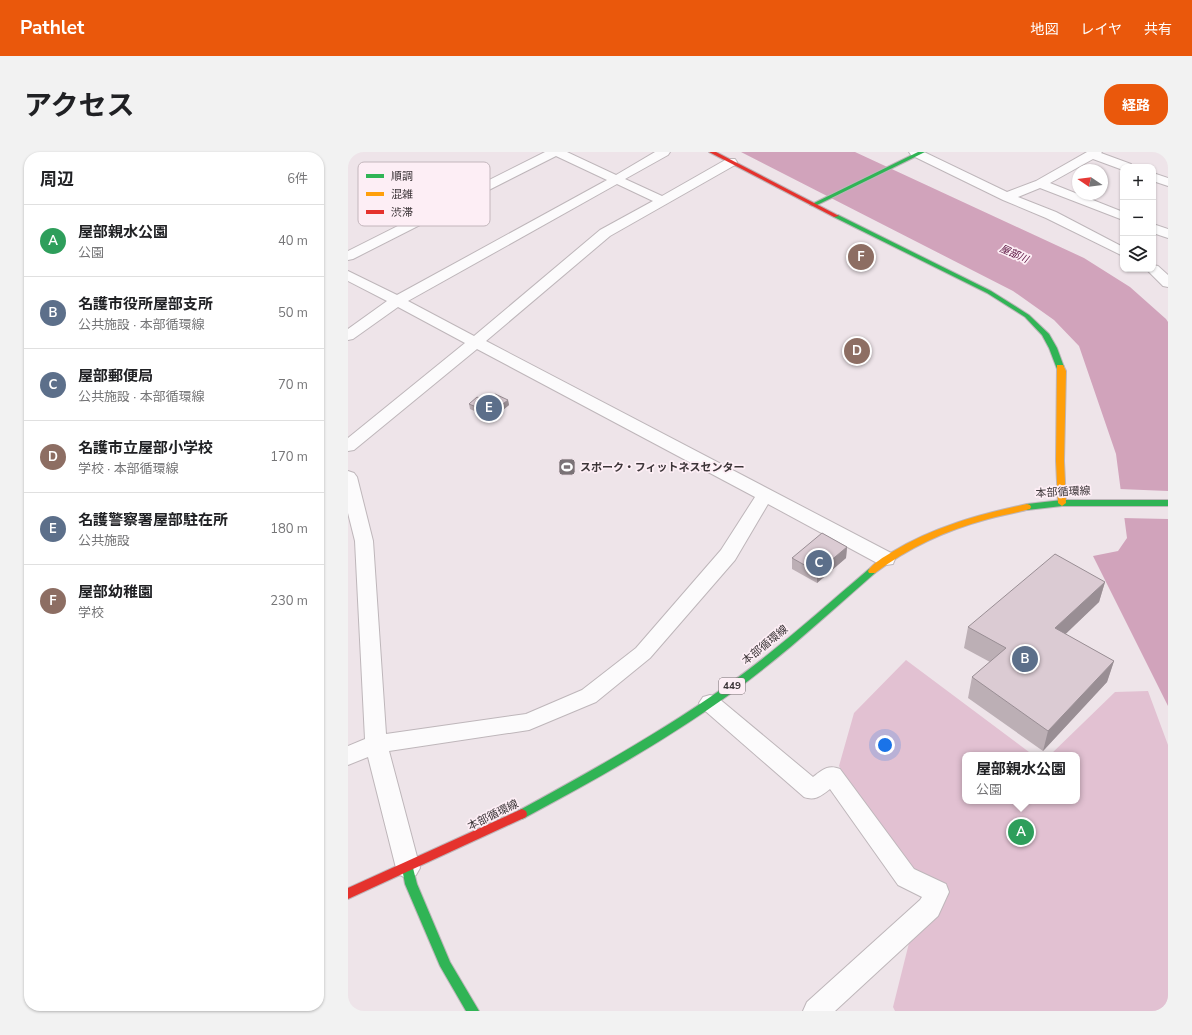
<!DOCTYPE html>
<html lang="ja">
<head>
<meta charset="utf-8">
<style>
	body { margin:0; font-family:"Nunito Sans","Noto Sans JP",sans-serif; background:#f2f2f2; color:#202124 }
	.controls { position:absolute; right:12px; top:12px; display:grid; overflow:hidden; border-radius:8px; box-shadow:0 1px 3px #0004 }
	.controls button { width:36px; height:36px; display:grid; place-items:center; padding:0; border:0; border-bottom:1px solid #e0e0e0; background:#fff; color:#202124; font:20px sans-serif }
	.compass { position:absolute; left:724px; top:12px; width:36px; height:36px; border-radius:50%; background:#fff; box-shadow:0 1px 3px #0004; rotate:283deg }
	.you { position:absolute; left:537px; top:593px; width:14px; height:14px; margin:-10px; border:3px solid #fff; border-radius:50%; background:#1a73e8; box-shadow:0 0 0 6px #1a73e833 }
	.badge { display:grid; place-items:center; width:26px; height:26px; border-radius:50%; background:#ea580c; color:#fff; font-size:13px; font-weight:700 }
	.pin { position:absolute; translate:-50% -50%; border:2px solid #fff; box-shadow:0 1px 4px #0006 }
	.popup { position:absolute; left:614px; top:600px; width:118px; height:52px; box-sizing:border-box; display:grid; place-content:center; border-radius:8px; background:#fff; filter:drop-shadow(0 1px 3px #0005); font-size:13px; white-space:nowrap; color:#757577 }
	.popup b { font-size:15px; color:#202124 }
	.popup::after { content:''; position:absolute; left:50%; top:100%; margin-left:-8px; border:8px solid transparent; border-top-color:#fff }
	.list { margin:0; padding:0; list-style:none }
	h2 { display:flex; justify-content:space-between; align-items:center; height:52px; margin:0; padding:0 16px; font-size:17px }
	h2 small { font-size:13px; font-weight:400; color:#757577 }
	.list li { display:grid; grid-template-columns:26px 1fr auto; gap:12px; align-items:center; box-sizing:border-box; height:72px; padding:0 16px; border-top:1px solid #e0e0e0 }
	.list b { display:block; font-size:15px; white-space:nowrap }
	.list p { margin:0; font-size:13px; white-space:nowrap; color:#757577 }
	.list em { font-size:13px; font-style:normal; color:#757577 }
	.icon { flex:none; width:22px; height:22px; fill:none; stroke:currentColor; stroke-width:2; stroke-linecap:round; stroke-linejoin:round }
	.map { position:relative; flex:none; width:820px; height:859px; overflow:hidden; border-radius:16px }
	header { display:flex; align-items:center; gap:24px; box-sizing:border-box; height:56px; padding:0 20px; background:#ea580c; color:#fff }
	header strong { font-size:19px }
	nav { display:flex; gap:22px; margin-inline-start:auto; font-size:14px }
	.intro { display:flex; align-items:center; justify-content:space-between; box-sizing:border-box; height:96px; padding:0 24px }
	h1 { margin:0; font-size:28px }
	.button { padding:10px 18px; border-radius:16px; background:#ea580c; color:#fff; font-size:14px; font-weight:700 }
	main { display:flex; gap:24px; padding:0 24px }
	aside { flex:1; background:#fff; border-radius:16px; box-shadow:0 1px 3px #0004 }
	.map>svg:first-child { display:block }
	.green { fill:#e2c1d2 }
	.water { fill:#d1a3bb }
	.pier { fill:#eee4e9 }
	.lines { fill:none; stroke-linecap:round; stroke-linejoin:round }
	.street-casing { stroke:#beb6ba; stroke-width:2 }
	.fast-casing { stroke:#beb6ba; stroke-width:2 }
	.slow-casing { stroke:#beb6ba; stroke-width:2 }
	.jam-casing { stroke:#beb6ba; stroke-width:2 }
	.street { fill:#fcfbfc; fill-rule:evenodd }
	.fast { fill:#30b455; fill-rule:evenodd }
	.slow { fill:#ff9f0a; fill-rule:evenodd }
	.jam { fill:#e5322d; fill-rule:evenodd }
	.wall { fill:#bcafb5 }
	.shaded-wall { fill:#998e94 }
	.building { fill:#dbcbd3; stroke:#998e94 }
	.labels { text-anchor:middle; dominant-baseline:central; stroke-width:3.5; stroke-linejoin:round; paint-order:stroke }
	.far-water-label { font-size:10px; font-style:italic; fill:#580f3d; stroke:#fdeef5 }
	.shield { fill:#fdeef5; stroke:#766c71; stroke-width:1 }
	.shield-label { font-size:10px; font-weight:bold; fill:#3c3538 }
	.poi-label { font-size:11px; font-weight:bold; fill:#3c3538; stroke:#fdeef5; text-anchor:start }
	.street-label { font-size:11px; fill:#3c3538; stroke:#fdeef5 }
	.key { fill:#fdeef5; stroke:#c3b6bc; stroke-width:1 }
	.key-label { font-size:11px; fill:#3c3538 }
</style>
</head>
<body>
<header>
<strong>Pathlet</strong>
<nav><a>地図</a><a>レイヤ</a><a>共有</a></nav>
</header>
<div class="intro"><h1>アクセス</h1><a class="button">経路</a></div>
<main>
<aside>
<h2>周辺<small>6件</small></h2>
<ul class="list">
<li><span class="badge" style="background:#2e9e5b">A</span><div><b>屋部親水公園</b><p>公園</p></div><em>40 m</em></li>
<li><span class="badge" style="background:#5c6f8a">B</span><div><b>名護市役所屋部支所</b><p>公共施設 · 本部循環線</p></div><em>50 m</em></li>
<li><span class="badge" style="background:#5c6f8a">C</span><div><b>屋部郵便局</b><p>公共施設 · 本部循環線</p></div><em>70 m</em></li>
<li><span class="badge" style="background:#8d6e63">D</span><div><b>名護市立屋部小学校</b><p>学校 · 本部循環線</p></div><em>170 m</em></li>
<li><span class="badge" style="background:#5c6f8a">E</span><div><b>名護警察署屋部駐在所</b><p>公共施設</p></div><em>180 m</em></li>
<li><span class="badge" style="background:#8d6e63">F</span><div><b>屋部幼稚園</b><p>学校</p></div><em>230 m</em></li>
</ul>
</aside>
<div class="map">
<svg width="820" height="859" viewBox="0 0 820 859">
	<rect width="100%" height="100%" fill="#eee4e9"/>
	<polygon class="green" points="558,508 685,603 617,603 617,649 729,649 729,603 702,603 767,540 800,539 820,593 820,859 547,859 545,855 575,735 518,669 491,614 506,561"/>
	<polygon class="water" points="393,0 507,0 736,106 782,135 818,167 820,170 820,554 745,404 770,399 779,386 768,302 731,194 706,168 665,139"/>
	<polygon class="pier" points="771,337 820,339 820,367 774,366"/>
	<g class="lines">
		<defs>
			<g id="street">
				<path d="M197,0h22l49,23 39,-23h15l-2,3 -43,24 37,17 65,-37h8l2,3 -2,3 -125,71 -124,105 407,213 2,5 -2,5 -7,1 -7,-1 -111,-60 -33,56 -85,98 -54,44 -67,28 -140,21 31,117 -4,7 -8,4 -8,-4 -4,-7 -28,-111 -20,8v-19l17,-7 -10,-198 -7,-28v-42l6,2 3,4 16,64 13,193 140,-20 56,-24 54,-42 85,-98 34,-53 -278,-148 -123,101 -6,1v-13l117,-95 -67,-36 -45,32 -5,1v-11l39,-28 -39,-20v-10l49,24 210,-115 -51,-24 -203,103 -5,1v-9zM269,32l36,17 -53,29 -126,106 -66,-35z"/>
				<polygon points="561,0 576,0 659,40 688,29 739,0 754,0 753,1 783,12 785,15 775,15 775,18 745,7 702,31 775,60 775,68 692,36 670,45 708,60 775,95 775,104 698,66 655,48 563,3"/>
				<polygon points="805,21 820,26 820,34 805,29"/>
				<polygon points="805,72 820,77 820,86 805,81"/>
				<polygon points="805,113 810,114 820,123 820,135 815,134 798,117 805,117"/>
				<path d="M362,543l7,2 96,80c9,-7 15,-13 27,-8l74,100 32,15 3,8 -11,24 -103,95h-32l4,-9 113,-102 2,-3 -24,-12 -68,-96c-9,7 -15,12 -26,8l-101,-88 -4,-6 4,-6z"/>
			</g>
			<g id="fast">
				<polygon points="570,0 577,0 467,54 462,53"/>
				<polygon points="486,63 490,63 643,139 681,163 701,182 709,196 716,215 715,217 709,217 701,196 694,183 677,165 639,141 486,65"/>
				<polygon points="714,348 820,348 820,354 714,354 679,358 675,355 679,352"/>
				<path d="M524,416l3,1 1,2 -1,2c-46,40 -92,83 -142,119 -65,47 -136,87 -207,125l-4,2 -4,-2 -1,-3 1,-3c71,-39 142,-78 208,-125 50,-35 96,-77 143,-117z"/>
				<polygon points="60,711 64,712 69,732 102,810 131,859 118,859 92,814 57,732 54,716 56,712"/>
			</g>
			<g id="slow">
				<polygon points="709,213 715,213 718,219 716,309 718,351 714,354 710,351 708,309"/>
				<path d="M679,352l3,1 1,2 -1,2c-14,4 -28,6 -42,10 -41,11 -79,28 -113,54h-6l-1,-2c5,-8 16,-14 24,-19 41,-25 88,-38 135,-48z"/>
			</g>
			<g id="jam">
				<polygon points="361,0 368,0 491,64 486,65"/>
				<polygon points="174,657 178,659 179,662 178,665 0,747 0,736"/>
			</g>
		</defs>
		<use href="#street" class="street-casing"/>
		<use href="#fast" class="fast-casing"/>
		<use href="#slow" class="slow-casing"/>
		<use href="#jam" class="jam-casing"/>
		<use href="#street" class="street"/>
		<use href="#fast" class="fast"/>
		<use href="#slow" class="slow"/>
		<use href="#jam" class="jam"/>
	</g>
	<g class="wall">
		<polygon points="160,248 161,253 144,267 122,257 121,252 138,249"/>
		<polygon points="499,395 498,406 469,431 444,417 444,406"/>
		<polygon points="757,430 751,450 717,482 766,509 759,530 695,599 620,546 624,525 642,510 616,496 620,475"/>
	</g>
	<g class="shaded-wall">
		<polygon points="160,248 161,253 144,267 143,261"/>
		<polygon points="499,395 498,406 469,431 469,420"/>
		<polygon points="757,430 751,450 702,497 707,476"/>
		<polygon points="766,509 759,530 695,599 700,579"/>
	</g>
	<g class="building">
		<polygon points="147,242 160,248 143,261 121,252 129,245 138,249"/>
		<polygon points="474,381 499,395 469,420 444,406"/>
		<polygon points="707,402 757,430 707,476 766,509 700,579 624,525 658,496 620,475"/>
	</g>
	<defs>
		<symbol id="stadium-square" viewBox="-11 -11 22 22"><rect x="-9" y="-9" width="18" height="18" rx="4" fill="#7a7276" stroke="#fdeef5"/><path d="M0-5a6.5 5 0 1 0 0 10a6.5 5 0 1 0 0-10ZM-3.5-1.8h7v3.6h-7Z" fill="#fff"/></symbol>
	</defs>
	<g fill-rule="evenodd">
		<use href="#stadium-square" x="209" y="305" width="20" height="20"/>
	</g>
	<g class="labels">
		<g class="far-water-label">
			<text transform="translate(666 102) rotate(24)">屋部川</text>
		</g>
		<rect class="shield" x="371" y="526" width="26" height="16" rx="3"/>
		<g class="shield-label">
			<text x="384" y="534">449</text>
		</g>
		<g class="poi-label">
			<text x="232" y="315">スポーク・フィットネスセンター</text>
		</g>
		<g class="street-label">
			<text transform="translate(715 340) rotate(-3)">本部循環線</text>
			<text transform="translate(417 493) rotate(-39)">本部循環線</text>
			<text transform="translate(145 663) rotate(-26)">本部循環線</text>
		</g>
	</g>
	<rect x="10" y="10" width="132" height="64" rx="6" class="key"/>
	<rect x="18" y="22" width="18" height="4" fill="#30b455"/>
	<rect x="18" y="40" width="18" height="4" fill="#ff9f0a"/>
	<rect x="18" y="58" width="18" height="4" fill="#e5322d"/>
	<g class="key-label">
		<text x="43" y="28">順調</text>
		<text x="43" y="46">混雑</text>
		<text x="43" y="64">渋滞</text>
	</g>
</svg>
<div class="controls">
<button>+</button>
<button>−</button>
<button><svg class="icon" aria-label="layers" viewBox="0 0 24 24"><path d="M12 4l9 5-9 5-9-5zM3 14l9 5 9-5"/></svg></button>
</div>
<svg class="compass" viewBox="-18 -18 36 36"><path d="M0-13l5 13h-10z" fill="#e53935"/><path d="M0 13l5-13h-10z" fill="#757577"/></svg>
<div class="you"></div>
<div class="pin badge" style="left:673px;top:680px;background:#2e9e5b">A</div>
<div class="popup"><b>屋部親水公園</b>公園</div>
<div class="pin badge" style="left:677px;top:507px;background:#5c6f8a">B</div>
<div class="pin badge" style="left:471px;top:411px;background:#5c6f8a">C</div>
<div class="pin badge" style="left:509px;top:199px;background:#8d6e63">D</div>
<div class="pin badge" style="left:141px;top:256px;background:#5c6f8a">E</div>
<div class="pin badge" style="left:513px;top:105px;background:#8d6e63">F</div>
</div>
</main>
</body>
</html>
